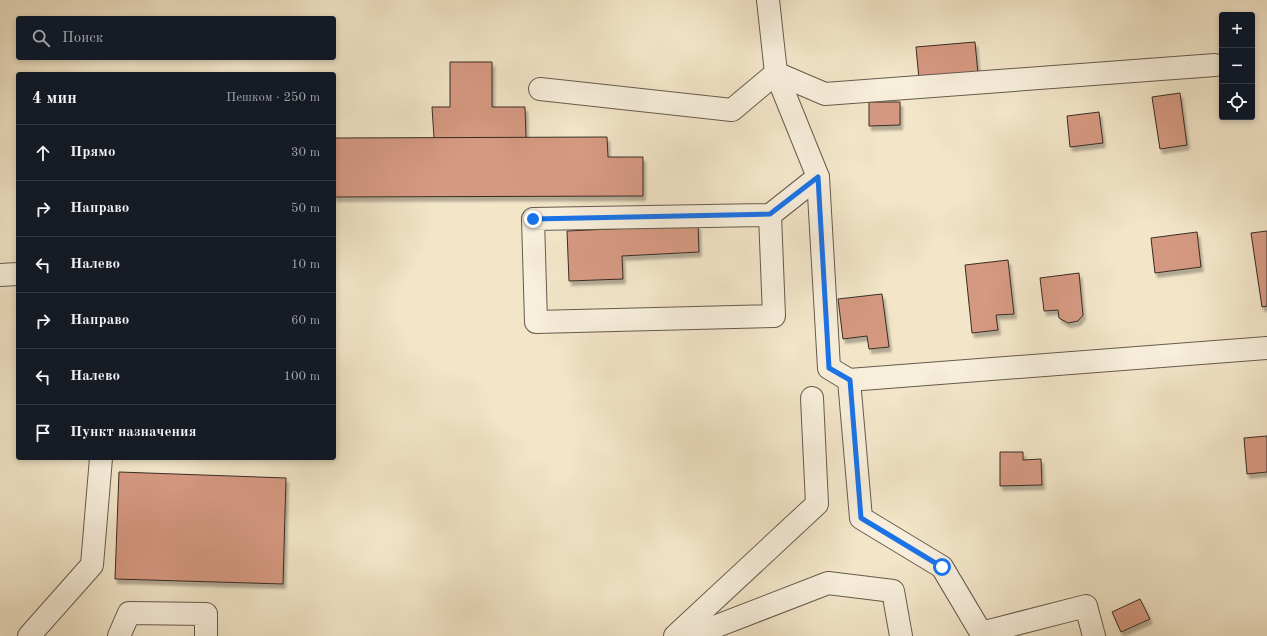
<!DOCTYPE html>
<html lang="ru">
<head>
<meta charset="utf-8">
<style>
	body { margin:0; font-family:"Old Standard TT",serif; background:#242831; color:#f1f3f6 }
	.controls { position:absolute; right:12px; top:12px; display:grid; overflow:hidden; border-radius:4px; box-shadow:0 2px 6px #0003 }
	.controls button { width:36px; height:36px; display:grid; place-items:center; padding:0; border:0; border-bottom:1px solid #363941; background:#171b24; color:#f1f3f6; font:20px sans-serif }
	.stop { position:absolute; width:12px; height:12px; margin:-9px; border:3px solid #1a73e8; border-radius:50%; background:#fff }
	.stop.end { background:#1a73e8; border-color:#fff; box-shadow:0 1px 4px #0008 }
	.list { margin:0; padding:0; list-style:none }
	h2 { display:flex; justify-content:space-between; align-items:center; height:52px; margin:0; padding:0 16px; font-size:17px }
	h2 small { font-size:13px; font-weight:400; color:#9ea1a6 }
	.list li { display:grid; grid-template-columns:26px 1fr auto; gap:12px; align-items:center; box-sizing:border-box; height:56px; padding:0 16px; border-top:1px solid #363941 }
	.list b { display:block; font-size:15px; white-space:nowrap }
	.list em { font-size:13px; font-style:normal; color:#9ea1a6 }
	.icon { flex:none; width:22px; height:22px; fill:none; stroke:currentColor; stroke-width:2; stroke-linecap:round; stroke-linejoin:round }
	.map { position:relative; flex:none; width:1267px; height:636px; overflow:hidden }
	.search { position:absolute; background:#171b24; box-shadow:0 2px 6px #0003; left:16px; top:16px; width:320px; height:44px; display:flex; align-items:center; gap:10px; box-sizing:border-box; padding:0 14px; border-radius:4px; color:#9ea1a6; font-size:15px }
	.panel { position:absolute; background:#171b24; box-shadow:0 2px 6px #0003; left:16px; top:72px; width:320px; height:388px; border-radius:4px }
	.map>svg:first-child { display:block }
	.building { fill:#d59981; stroke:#382d24; filter:url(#shadow) }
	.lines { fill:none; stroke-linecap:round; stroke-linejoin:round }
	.minor-casing { stroke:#665b4d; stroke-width:24 }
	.minor { stroke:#f7eedb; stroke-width:22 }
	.route { stroke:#1a73e8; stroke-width:5 }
</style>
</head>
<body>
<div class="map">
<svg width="1267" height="636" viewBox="0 0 1267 636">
	<defs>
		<filter id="shadow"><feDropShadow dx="2.5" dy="4.5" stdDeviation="1" flood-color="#0004"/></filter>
	</defs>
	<rect width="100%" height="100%" fill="#f2e5c8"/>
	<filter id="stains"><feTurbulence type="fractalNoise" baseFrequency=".005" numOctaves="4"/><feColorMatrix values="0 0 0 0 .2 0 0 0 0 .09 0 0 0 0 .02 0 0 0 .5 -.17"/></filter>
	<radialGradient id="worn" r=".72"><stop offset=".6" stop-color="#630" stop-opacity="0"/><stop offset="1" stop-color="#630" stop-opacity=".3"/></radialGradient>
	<g class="building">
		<polygon points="975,42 978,74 919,79 916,47"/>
		<polygon points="450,62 492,62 492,107 525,107 526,138 434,138 432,107 450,107"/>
		<polygon points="1180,93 1187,145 1160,149 1152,97"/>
		<polygon points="869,102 900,102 900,125 869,126"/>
		<polygon points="1099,112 1103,143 1070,147 1067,116"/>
		<polygon points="607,137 608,157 643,157 643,196 334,197 334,138"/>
		<polygon points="698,225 699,252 622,256 623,279 569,281 567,231"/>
		<polygon points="1267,231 1267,306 1262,307 1251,233"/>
		<polygon points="1197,232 1201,267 1155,273 1151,238"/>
		<polygon points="1008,260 1014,314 996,315 998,330 972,333 965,265"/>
		<polygon points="1079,273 1083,315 1078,321 1068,323 1059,318 1058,310 1044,311 1040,278"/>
		<polygon points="882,294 889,347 869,349 867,336 843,339 838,299"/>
		<polygon points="1267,436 1267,472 1247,474 1244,438"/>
		<polygon points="1000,452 1023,452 1023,460 1041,459 1042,485 1000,486"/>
		<polygon points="119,472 286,478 283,584 115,579"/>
		<polygon points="1140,599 1150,619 1121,632 1112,612"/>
	</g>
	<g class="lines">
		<defs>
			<g id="minor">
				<polyline points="768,0 776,73 818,177 829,368 849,380 861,518 942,567 983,636"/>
				<polyline points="776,73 825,94 1215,65"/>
				<polyline points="540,89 732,110 776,73"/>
				<polyline points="770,215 774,316 536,322 533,219 770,215 818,177"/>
				<polyline points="0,275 18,274"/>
				<polyline points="849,380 1267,348"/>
				<polyline points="981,633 1086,606 1094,636"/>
				<polyline points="29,636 92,565 101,458"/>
				<polyline points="119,636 129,613 206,614 206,636"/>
				<polyline points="675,636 817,504 812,398"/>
				<polyline points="691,636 828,583 893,591 901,636"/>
			</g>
		</defs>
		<use href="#minor" class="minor-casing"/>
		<use href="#minor" class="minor"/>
	</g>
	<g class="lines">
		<polyline class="route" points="533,219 770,214 818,177 829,368 850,380 861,518 942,567"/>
	</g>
	<rect width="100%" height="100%" filter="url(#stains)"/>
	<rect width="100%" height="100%" fill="url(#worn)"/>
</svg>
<div class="controls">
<button>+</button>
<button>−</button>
<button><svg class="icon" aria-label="locate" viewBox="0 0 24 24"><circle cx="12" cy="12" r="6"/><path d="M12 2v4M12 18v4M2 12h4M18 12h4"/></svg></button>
</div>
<div class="stop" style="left:942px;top:567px"></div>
<div class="stop end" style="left:533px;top:219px"></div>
<div class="search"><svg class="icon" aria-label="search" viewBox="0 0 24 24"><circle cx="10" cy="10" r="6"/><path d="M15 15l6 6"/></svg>Поиск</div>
<section class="panel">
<h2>4 мин<small>Пешком · 250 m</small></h2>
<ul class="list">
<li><svg class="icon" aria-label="ahead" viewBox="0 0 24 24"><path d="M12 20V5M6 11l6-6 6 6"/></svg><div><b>Прямо</b></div><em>30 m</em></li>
<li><svg class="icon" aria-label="right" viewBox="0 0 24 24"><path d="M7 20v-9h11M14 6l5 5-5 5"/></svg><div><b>Направо</b></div><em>50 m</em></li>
<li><svg class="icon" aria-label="left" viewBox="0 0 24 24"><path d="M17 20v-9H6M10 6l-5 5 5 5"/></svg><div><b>Налево</b></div><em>10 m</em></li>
<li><svg class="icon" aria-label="right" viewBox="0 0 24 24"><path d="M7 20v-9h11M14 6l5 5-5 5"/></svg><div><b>Направо</b></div><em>60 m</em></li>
<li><svg class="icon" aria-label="left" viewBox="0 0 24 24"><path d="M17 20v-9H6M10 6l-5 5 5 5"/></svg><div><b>Налево</b></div><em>100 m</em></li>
<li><svg class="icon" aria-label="arrive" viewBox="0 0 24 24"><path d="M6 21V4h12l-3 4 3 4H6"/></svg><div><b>Пункт назначения</b></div></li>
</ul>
</section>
</div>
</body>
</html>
